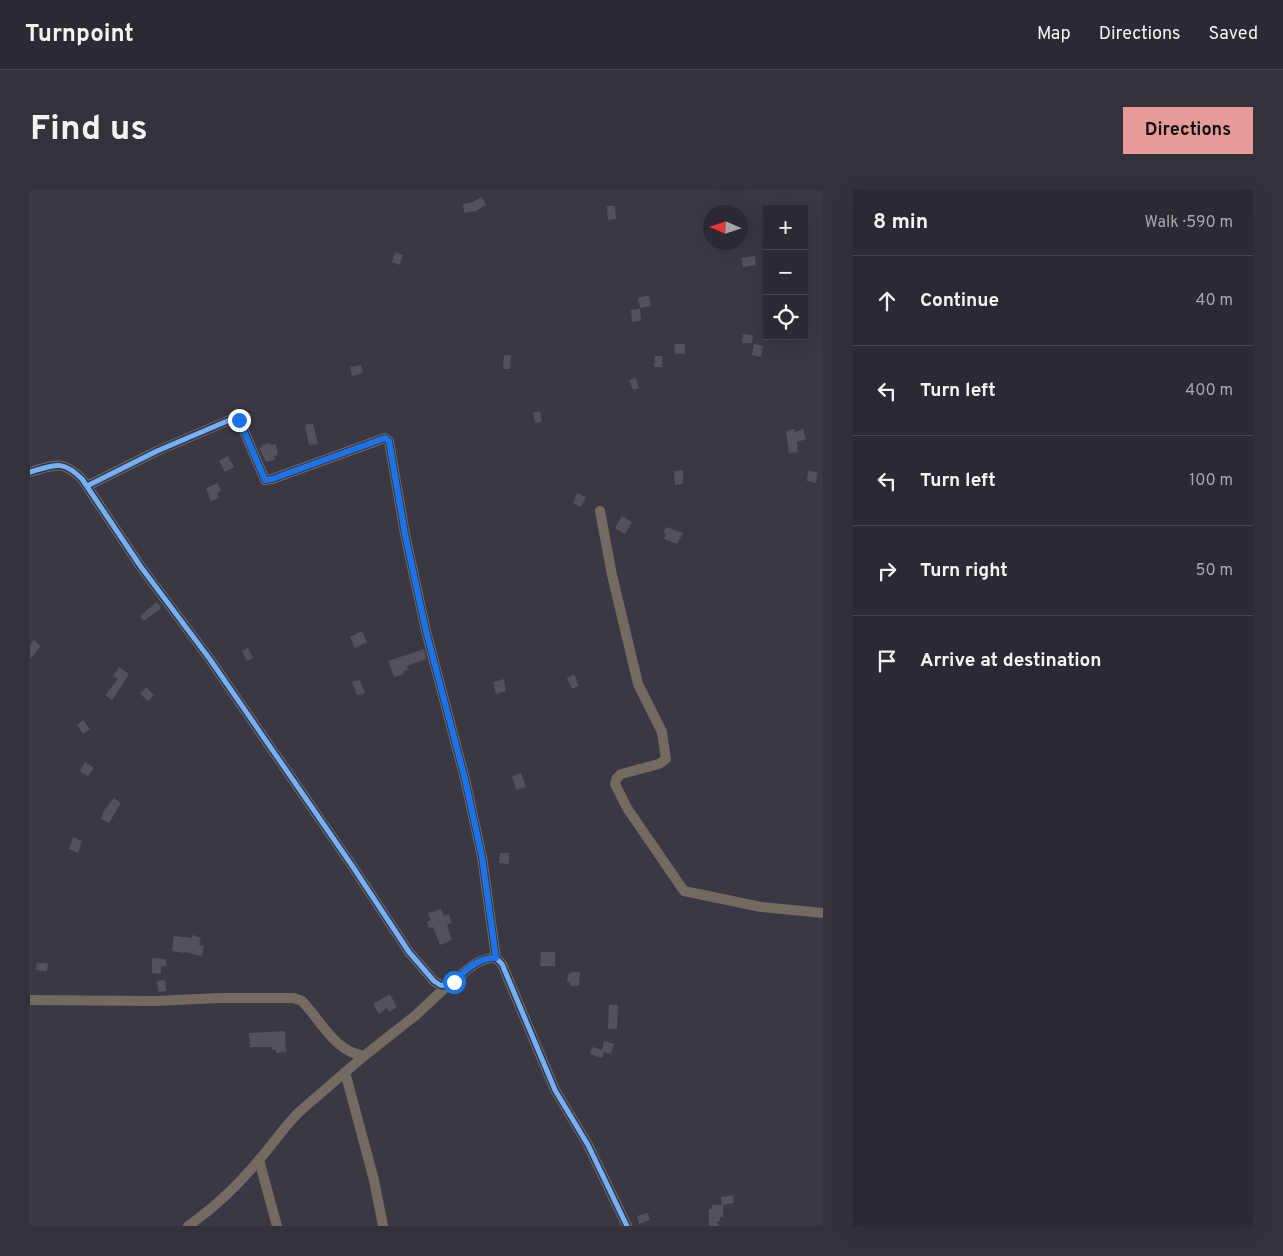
<!DOCTYPE html>
<html lang="en">
<head>
<meta charset="utf-8">
<style>
	body { margin:0; font-family:Overpass,sans-serif; background:#33323a; color:#f1f3f6 }
	.controls { position:absolute; right:15px; top:15px; display:grid; overflow:hidden; border-radius:0px; box-shadow:0 5px 20px #0002 }
	.controls button { width:45px; height:45px; display:grid; place-items:center; padding:0; border:0; border-bottom:1px solid #47464d; background:#2b2a32; color:#f1f3f6; font:25px sans-serif }
	.compass { position:absolute; left:673px; top:15px; width:45px; height:45px; border-radius:50%; background:#2b2a32; box-shadow:0 5px 20px #0002; rotate:273deg }
	.stop { position:absolute; width:15px; height:15px; margin:-11px; border:4px solid #1a73e8; border-radius:50%; background:#fff }
	.stop.end { background:#1a73e8; border-color:#fff; box-shadow:0 1px 5px #0008 }
	.list { margin:0; padding:0; list-style:none }
	h2 { display:flex; justify-content:space-between; align-items:center; height:65px; margin:0; padding:0 20px; font-size:21px }
	h2 small { font-size:16px; font-weight:400; color:#a6a7ac }
	.list li { display:grid; grid-template-columns:32px 1fr auto; gap:15px; align-items:center; box-sizing:border-box; height:90px; padding:0 20px; border-top:1px solid #47464d }
	.list b { display:block; font-size:19px; white-space:nowrap }
	.list em { font-size:16px; font-style:normal; color:#a6a7ac }
	.icon { flex:none; width:28px; height:28px; fill:none; stroke:currentColor; stroke-width:2; stroke-linecap:round; stroke-linejoin:round }
	.map { position:relative; flex:none; width:793px; height:1036px; overflow:hidden; border-radius:0px }
	header { display:flex; align-items:center; gap:30px; box-sizing:border-box; height:70px; padding:0 25px; background:#2b2a32; border-bottom:1px solid #47464d }
	header strong { font-size:24px }
	nav { display:flex; gap:28px; margin-inline-start:auto; font-size:18px }
	.intro { display:flex; align-items:center; justify-content:space-between; box-sizing:border-box; height:120px; padding:0 30px }
	h1 { margin:0; font-size:35px }
	.button { padding:12px 22px; border-radius:0px; background:#e69b98; color:#111; font-size:18px; font-weight:700 }
	main { display:flex; gap:30px; padding:0 30px }
	aside { flex:1; background:#2b2a32; border-radius:0px; box-shadow:0 5px 20px #0002 }
	.map>svg:first-child { display:block }
	.building { fill:#53525b }
	.lines { fill:none; stroke-linecap:round; stroke-linejoin:round }
	.minor { stroke:#736a62; stroke-width:10 }
	.cycleway-casing { stroke:#353447; stroke-width:8 }
	.cycleway { stroke:#73b2f8; stroke-width:5 }
	.route { stroke:#1a73e8; stroke-width:6 }
</style>
</head>
<body>
<header>
<strong>Turnpoint</strong>
<nav><a>Map</a><a>Directions</a><a>Saved</a></nav>
</header>
<div class="intro"><h1>Find us</h1><a class="button">Directions</a></div>
<main>
<div class="map">
<svg width="793" height="1036" viewBox="0 0 793 1036">
	<rect width="100%" height="100%" fill="#393843"/>
	<g class="building">
		<polygon points="452,7 456,15 446,21 434,23 433,14 443,12"/>
		<polygon points="577,16 585,16 586,29 578,30"/>
		<polygon points="365,62 373,65 370,75 362,72"/>
		<polygon points="725,66 726,75 713,77 711,68"/>
		<polygon points="619,105 621,116 610,118 608,108"/>
		<polygon points="610,119 611,131 602,132 601,120"/>
		<polygon points="713,144 723,145 722,153 712,153"/>
		<polygon points="644,154 655,154 655,164 645,164"/>
		<polygon points="724,154 733,156 731,167 722,165"/>
		<polygon points="474,165 481,165 480,179 473,179"/>
		<polygon points="625,166 632,166 632,177 624,177"/>
		<polygon points="331,175 333,183 322,186 320,177"/>
		<polygon points="606,188 609,198 603,200 599,190"/>
		<polygon points="510,221 512,232 505,233 503,223"/>
		<polygon points="283,233 288,254 279,255 275,235"/>
		<polygon points="764,239 765,242 773,239 776,249 767,252 768,262 759,263 756,241"/>
		<polygon points="240,253 241,255 246,254 248,265 244,266 245,270 236,272 229,258 232,257 232,255"/>
		<polygon points="198,266 204,277 195,282 189,271"/>
		<polygon points="653,280 653,294 645,295 644,281"/>
		<polygon points="778,281 787,282 786,293 777,291"/>
		<polygon points="188,293 191,301 187,303 189,308 181,311 176,298"/>
		<polygon points="547,303 556,307 551,317 543,313"/>
		<polygon points="592,326 602,332 595,344 585,338"/>
		<polygon points="636,337 653,343 647,354 634,349 636,344 633,343"/>
		<polygon points="127,412 131,418 114,431 110,426"/>
		<polygon points="332,441 337,452 325,458 320,447"/>
		<polygon points="4,450 11,456 0,469 0,455"/>
		<polygon points="218,458 223,468 217,471 212,461"/>
		<polygon points="394,459 396,469 377,476 378,480 373,481 374,484 364,487 358,471"/>
		<polygon points="89,477 99,484 82,510 75,505 88,489 83,486"/>
		<polygon points="544,484 549,496 542,499 537,488"/>
		<polygon points="474,489 476,501 466,504 463,492"/>
		<polygon points="330,490 335,503 327,505 322,492"/>
		<polygon points="116,497 124,505 118,511 110,504"/>
		<polygon points="53,530 60,539 53,544 47,535"/>
		<polygon points="55,572 64,578 58,586 50,581"/>
		<polygon points="491,583 496,597 486,600 482,586"/>
		<polygon points="84,608 91,613 79,633 71,629 74,620"/>
		<polygon points="43,647 52,651 48,663 39,659"/>
		<polygon points="470,663 479,663 479,674 469,673"/>
		<polygon points="411,719 414,726 419,724 422,733 417,734 422,750 410,755 403,737 399,738 397,732 401,730 398,723"/>
		<polygon points="162,745 171,748 169,755 174,756 172,766 155,762 155,763 142,761 144,746 162,748"/>
		<polygon points="511,762 525,762 525,776 510,776"/>
		<polygon points="122,768 136,769 136,776 131,776 131,784 122,783"/>
		<polygon points="7,773 18,773 17,781 6,780"/>
		<polygon points="541,782 550,782 549,796 540,796 540,792 537,792 538,784 541,784"/>
		<polygon points="135,790 136,801 128,802 127,791"/>
		<polygon points="360,804 367,817 359,822 357,818 349,824 343,814"/>
		<polygon points="579,815 588,815 587,839 578,839"/>
		<polygon points="255,841 256,862 246,863 246,860 242,860 242,857 220,857 219,843"/>
		<polygon points="574,851 584,854 581,864 574,862 572,868 560,864 562,857 572,860"/>
		<polygon points="703,1005 704,1013 692,1015 691,1007"/>
		<polygon points="682,1015 693,1015 693,1027 690,1027 690,1031 687,1031 689,1036 679,1036 679,1019 682,1019"/>
		<polygon points="618,1023 620,1030 609,1034 607,1026"/>
	</g>
	<g class="lines">
		<g class="minor">
			<path d="M0,282c25,-7 32,-13 52,7l59,88 68,91 144,209 56,85 25,29 6,4 7,1c16,-10 28,-29 49,-28l6,6 53,126 33,55 39,81"/>
			<polyline points="57,296 127,261 202,229 209,230 212,236 235,290 242,289 355,248 359,251 375,344 396,441 435,589 452,667 466,768"/>
			<polyline points="570,321 582,385 608,494 632,542 636,569 629,574 591,584 587,588 585,594 597,618 654,701 731,717 793,723"/>
			<path d="M0,810l125,1 65,-3h74l8,3c20,21 32,50 62,55"/>
			<polyline points="315,882 344,990 353,1036"/>
			<polyline points="229,970 247,1036"/>
			<path d="M158,1036c26,-18 51,-42 71,-66 14,-16 25,-33 40,-48l65,-56 52,-41 31,-29"/>
		</g>
		<defs>
			<g id="cycleway">
				<path d="M0,282c25,-7 32,-13 52,7l59,88 68,91 144,209 56,85 25,29 6,4 7,1c16,-10 28,-29 49,-28l6,6 53,126 33,55 39,81"/>
				<polyline points="57,296 127,261 202,229 209,230 212,236 235,290 242,289 355,248 359,251 375,344 396,441 435,589 452,667 466,768"/>
			</g>
		</defs>
		<use href="#cycleway" class="cycleway-casing"/>
		<use href="#cycleway" class="cycleway"/>
	</g>
	<g class="lines">
		<path class="route" d="M209,230l26,60 7,-1 113,-41 4,3 16,93 21,97 39,148 17,78 14,101c-17,-1 -31,12 -42,24"/>
	</g>
</svg>
<div class="controls">
<button>+</button>
<button>−</button>
<button><svg class="icon" aria-label="locate" viewBox="0 0 24 24"><circle cx="12" cy="12" r="6"/><path d="M12 2v4M12 18v4M2 12h4M18 12h4"/></svg></button>
</div>
<svg class="compass" viewBox="-18 -18 36 36"><path d="M0-13l5 13h-10z" fill="#e53935"/><path d="M0 13l5-13h-10z" fill="#a6a7ac"/></svg>
<div class="stop" style="left:424px;top:792px"></div>
<div class="stop end" style="left:209px;top:230px"></div>
</div>
<aside>
<h2>8 min<small>Walk · 590 m</small></h2>
<ul class="list">
<li><svg class="icon" aria-label="ahead" viewBox="0 0 24 24"><path d="M12 20V5M6 11l6-6 6 6"/></svg><div><b>Continue</b></div><em>40 m</em></li>
<li><svg class="icon" aria-label="left" viewBox="0 0 24 24"><path d="M17 20v-9H6M10 6l-5 5 5 5"/></svg><div><b>Turn left</b></div><em>400 m</em></li>
<li><svg class="icon" aria-label="left" viewBox="0 0 24 24"><path d="M17 20v-9H6M10 6l-5 5 5 5"/></svg><div><b>Turn left</b></div><em>100 m</em></li>
<li><svg class="icon" aria-label="right" viewBox="0 0 24 24"><path d="M7 20v-9h11M14 6l5 5-5 5"/></svg><div><b>Turn right</b></div><em>50 m</em></li>
<li><svg class="icon" aria-label="arrive" viewBox="0 0 24 24"><path d="M6 21V4h12l-3 4 3 4H6"/></svg><div><b>Arrive at destination</b></div></li>
</ul>
</aside>
</main>
</body>
</html>
